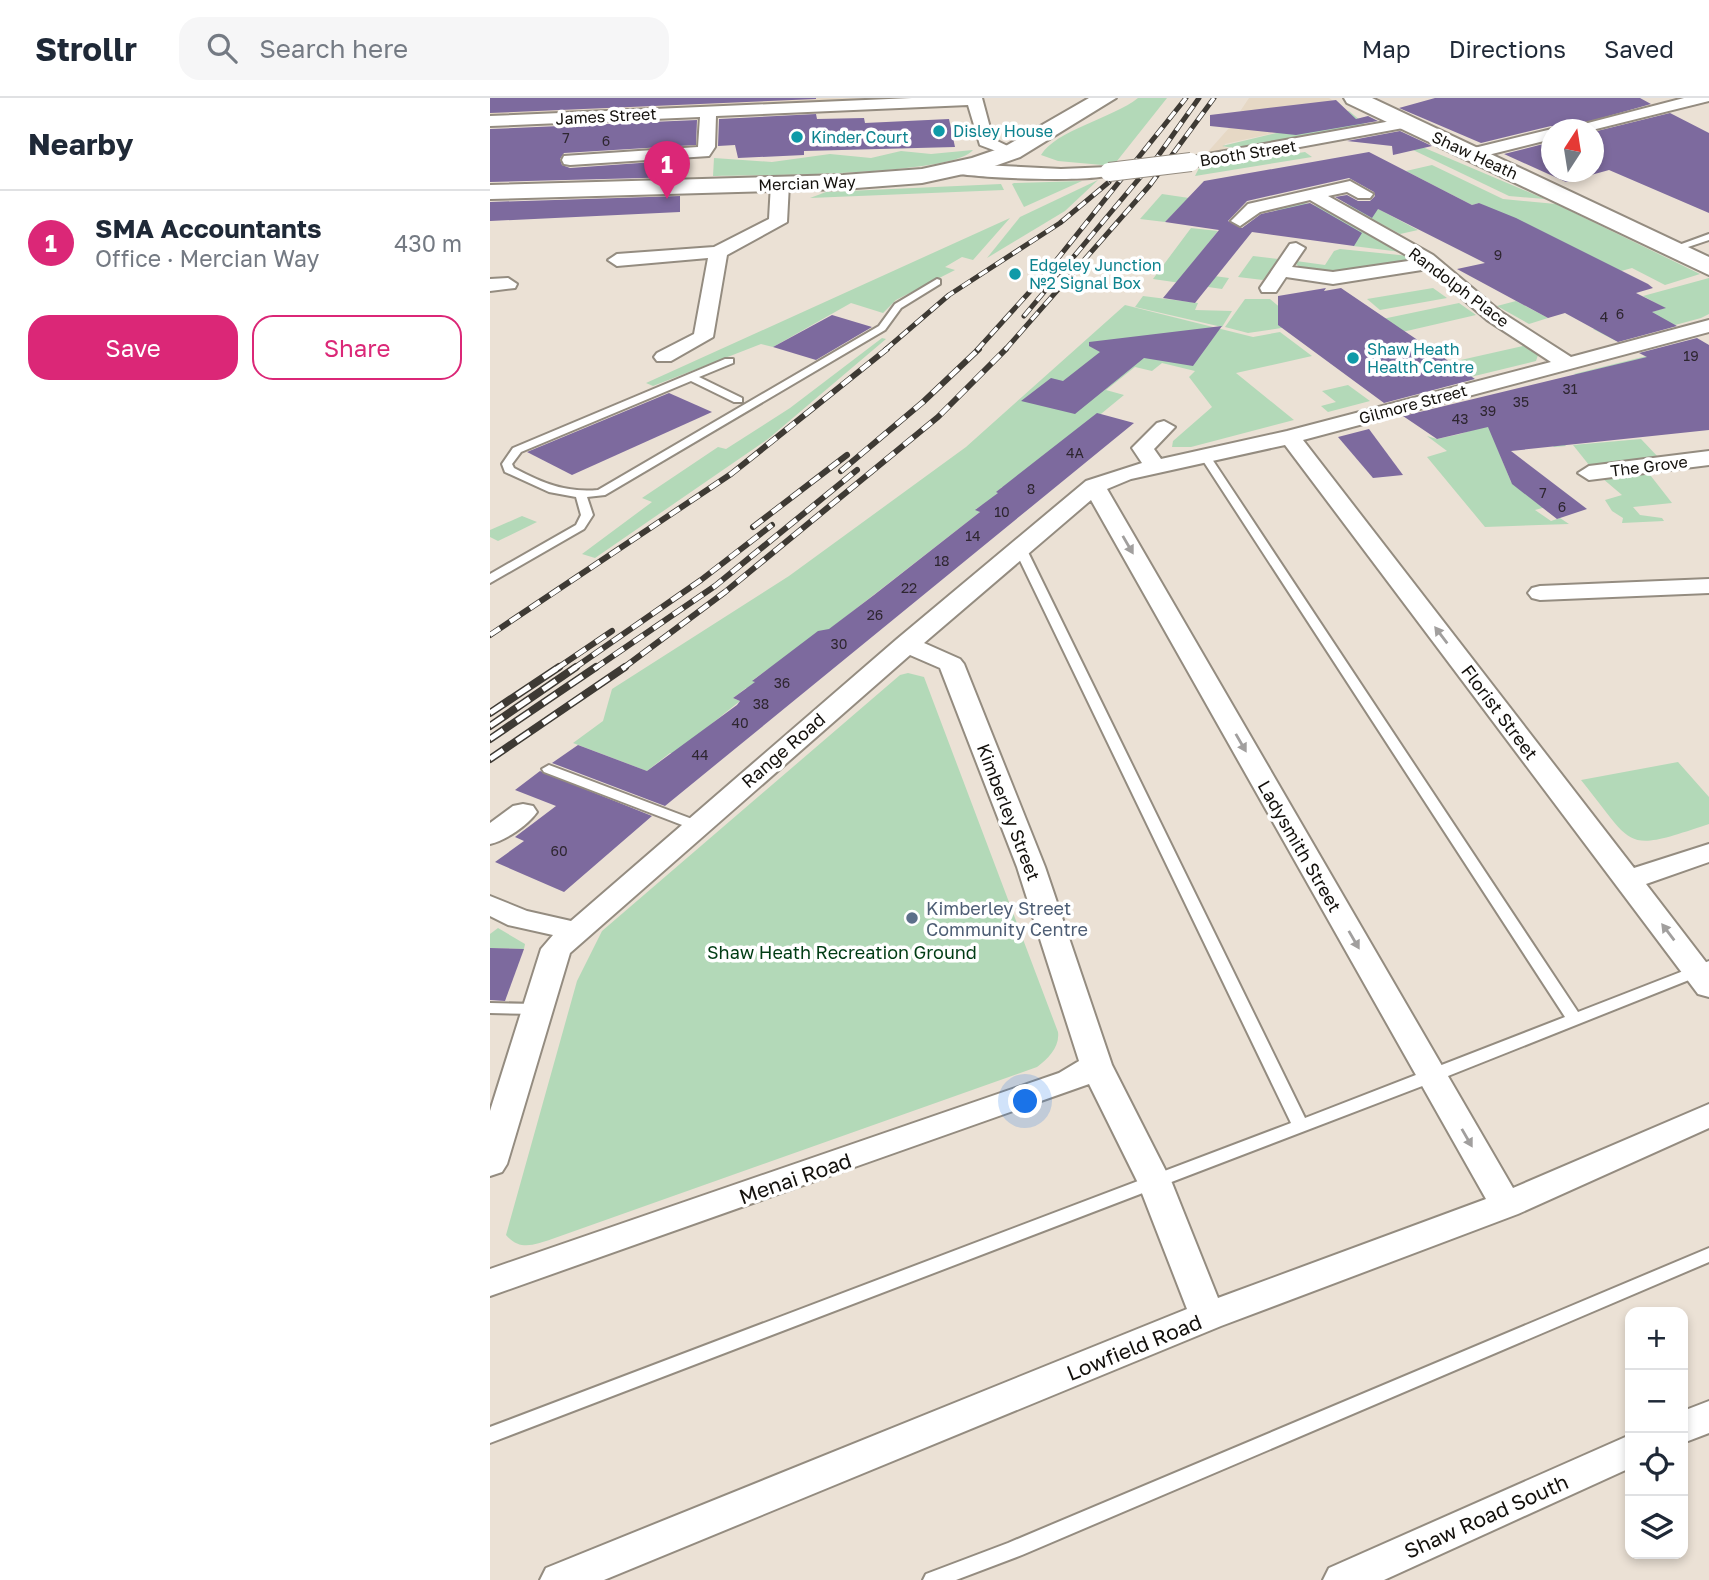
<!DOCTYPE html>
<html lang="en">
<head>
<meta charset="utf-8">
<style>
	body { margin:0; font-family:"Golos Text",sans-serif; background:#f6f6f7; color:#1f2937 }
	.controls { position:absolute; right:21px; bottom:21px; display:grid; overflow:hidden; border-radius:14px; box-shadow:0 4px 10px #0003 }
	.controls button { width:63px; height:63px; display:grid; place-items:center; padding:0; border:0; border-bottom:2px solid #e0e1e3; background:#fff; color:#1f2937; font:35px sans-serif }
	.compass { position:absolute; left:1051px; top:21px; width:63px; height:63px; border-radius:50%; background:#fff; box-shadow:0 4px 10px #0003; rotate:12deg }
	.you { position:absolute; left:536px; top:1004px; width:24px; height:24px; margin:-18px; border:5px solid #fff; border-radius:50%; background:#1a73e8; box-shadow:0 0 0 10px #1a73e833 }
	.badge { display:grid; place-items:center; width:46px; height:46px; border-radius:50%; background:#db2777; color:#fff; font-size:23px; font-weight:700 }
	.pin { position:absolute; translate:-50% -58px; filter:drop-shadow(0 2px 4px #0008) }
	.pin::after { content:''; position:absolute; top:37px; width:24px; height:21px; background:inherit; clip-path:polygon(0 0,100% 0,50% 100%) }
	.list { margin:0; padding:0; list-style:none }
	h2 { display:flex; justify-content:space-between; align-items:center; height:91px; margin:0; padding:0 28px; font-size:30px }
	h2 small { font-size:23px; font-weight:400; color:#747a83 }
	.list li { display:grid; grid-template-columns:46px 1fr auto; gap:21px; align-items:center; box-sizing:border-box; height:105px; padding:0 28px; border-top:2px solid #e0e1e3 }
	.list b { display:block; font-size:26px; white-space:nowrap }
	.list p { margin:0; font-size:23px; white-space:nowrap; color:#747a83 }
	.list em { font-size:23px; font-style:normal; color:#747a83 }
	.actions { display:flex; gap:14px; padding:21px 28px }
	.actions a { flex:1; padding:16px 0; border:2px solid #db2777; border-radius:21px; text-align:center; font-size:24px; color:#db2777 }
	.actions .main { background:#db2777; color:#fff }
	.icon { flex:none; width:38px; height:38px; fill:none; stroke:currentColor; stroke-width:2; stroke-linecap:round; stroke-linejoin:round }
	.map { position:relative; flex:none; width:1219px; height:1482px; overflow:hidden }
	header { display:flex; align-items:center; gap:42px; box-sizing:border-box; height:98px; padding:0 35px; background:#fff; border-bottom:2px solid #e0e1e3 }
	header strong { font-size:33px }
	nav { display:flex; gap:38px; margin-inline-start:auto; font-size:24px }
	.search { width:490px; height:63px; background:#f6f6f7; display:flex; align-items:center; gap:18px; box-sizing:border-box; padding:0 24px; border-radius:21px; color:#747a83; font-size:26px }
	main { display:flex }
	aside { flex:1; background:#fff }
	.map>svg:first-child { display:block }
	.built { fill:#e6d8c5 }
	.green { fill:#b3d9b8 }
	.building { fill:#7d6a9e }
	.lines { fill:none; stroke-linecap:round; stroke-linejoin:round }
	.lane-casing { stroke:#948c80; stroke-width:4 }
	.street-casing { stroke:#948c80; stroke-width:4 }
	.secondary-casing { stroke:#948c80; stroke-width:4 }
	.lane { fill:#fff; fill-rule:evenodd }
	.street { fill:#fff; fill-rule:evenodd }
	.secondary { fill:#fff; fill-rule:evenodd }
	.rail-far2-casing { stroke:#3e3a34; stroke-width:5 }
	.rail-far1-casing { stroke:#3e3a34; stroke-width:6 }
	.rail-casing { stroke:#3e3a34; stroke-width:8 }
	.rail-far2 { stroke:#fff; stroke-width:3.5; stroke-dasharray:10; stroke-linecap:butt }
	.rail-far1 { stroke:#fff; stroke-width:4.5; stroke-dasharray:12; stroke-linecap:butt }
	.rail { stroke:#fff; stroke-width:5; stroke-dasharray:16; stroke-linecap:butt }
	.street-bridge-casing { stroke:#948c80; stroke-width:20; stroke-linecap:butt }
	.street-bridge { stroke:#fff; stroke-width:18 }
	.oneway { fill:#a19f9e }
	.culture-dot { fill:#0f9aa8; stroke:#fff; stroke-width:2.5 }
	.service-dot { fill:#5c6f8a; stroke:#fff; stroke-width:2.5 }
	.labels { text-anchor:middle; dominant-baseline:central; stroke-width:7; stroke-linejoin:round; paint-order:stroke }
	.number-label { font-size:14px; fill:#2e2630 }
	.far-street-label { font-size:16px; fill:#13100c; stroke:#fff }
	.far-culture-label { font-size:16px; fill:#0d838f; stroke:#fff; text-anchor:start }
	.street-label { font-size:18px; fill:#13100c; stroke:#fff }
	.service-label { font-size:18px; fill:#4e5e75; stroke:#fff; text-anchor:start }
	.park-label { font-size:18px; fill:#003c14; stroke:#fff }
	.near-street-label { font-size:21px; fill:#13100c; stroke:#fff }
</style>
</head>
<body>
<header>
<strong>Strollr</strong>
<div class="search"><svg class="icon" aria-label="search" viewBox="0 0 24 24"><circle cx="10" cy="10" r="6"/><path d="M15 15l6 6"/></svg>Search here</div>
<nav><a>Map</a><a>Directions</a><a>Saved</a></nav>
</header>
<main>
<aside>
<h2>Nearby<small></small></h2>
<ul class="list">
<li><span class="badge">1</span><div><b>SMA Accountants</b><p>Office · Mercian Way</p></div><em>430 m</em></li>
</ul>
<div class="actions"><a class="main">Save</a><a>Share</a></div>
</aside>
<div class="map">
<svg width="1219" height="1482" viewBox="0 0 1219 1482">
	<rect width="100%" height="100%" fill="#ebe1d5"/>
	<g class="built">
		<polygon points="0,0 423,0 0,19"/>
		<polygon points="759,0 839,0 859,13 843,16 842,22 735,46 734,49 745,52 715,57 739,30"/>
	</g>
	<g class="green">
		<path d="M648,0h29l-54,68 -55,-5 -17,-6c15,-25 72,-37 97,-57z"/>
		<polygon points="859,13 876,27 754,52 732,48 841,22 843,16"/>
		<polygon points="898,40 923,45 1055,101 1019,98"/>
		<path d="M483,52c-20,26 -220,25 -260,26l1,-18 58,4 58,-8 41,4 30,-7 30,3z"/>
		<polygon points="815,54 822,59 705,78 709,70"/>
		<polygon points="942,67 1013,101 1066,106 1210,176 1175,187 1142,170 1124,175 989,105 982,107 916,73"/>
		<polygon points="608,82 575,113 497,160 530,119"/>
		<polygon points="592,83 534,109 522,86 524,85"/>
		<polygon points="511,86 514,92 320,100 336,94"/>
		<polygon points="672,96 699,100 675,124 650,121"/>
		<polygon points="807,103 831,109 919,155 863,148 870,137 780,122 790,107"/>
		<polygon points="873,103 928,132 910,136 856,107"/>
		<polygon points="520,120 483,162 472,159 455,169 465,172 406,202 393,215 361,205 283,249 271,246 163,288 156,285"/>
		<polygon points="701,130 728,133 695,174 739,180 732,191 663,181"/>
		<path d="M850,151l69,7 6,5c-27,5 -98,24 -119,3v-3l29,4 9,-14z"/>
		<polygon points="763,158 788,161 773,182 748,179"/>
		<polygon points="1219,180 1219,216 1211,220 1126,243 1103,231 1175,210 1153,198"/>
		<polygon points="943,190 957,200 890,212 877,201"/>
		<polygon points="653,198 708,205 705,212 742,213 732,229 645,209"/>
		<polygon points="755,201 780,201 811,227 758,235 735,229"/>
		<polygon points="1026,203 1058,220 1039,226 1007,208"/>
		<polygon points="969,205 986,217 882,241 878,224"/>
		<polygon points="635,207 763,239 790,234 822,258 746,275 804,322 701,349 682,349 683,343 722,309 699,279 705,273 672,265 662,273 645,269 616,292 634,297 561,357 555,356 519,390 512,389 507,394 512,396 497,408 492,407 486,411 490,414 286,573 278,571 263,582 272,586 263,592 256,590 243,600 250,603 184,656 180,655 157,673 83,645 113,623 122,591 299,478 476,349"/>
		<polygon points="392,240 396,241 278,341 105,460 92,456 162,404 152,400 228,349 236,351 300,310"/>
		<polygon points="1033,248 1048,257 1046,263 964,283 944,268"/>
		<polygon points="1181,252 1062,332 1076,348 1064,349 1047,332 1007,349 1021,384 1056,409 1045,412 1061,423 1070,420 1079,426 995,429 937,359 957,353 937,338 947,341 970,336 1109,291 1084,276"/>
		<polygon points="858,287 880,303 838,314 831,308 846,304 832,293"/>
		<polygon points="1151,341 1168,359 1099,367 1083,347"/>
		<polygon points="1157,373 1182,405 1143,409 1150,417 1172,420 1174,423 1132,425 1133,420 1122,413 1115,402 1132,397 1112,380"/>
		<polygon points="32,418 47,424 8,443 0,439 0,432"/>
		<path d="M418,575l16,4 134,355c2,15 -10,27 -21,35l-485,172c-18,6 -32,12 -46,-4l71,-254 25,-50 298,-256z"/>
		<path d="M1188,664l31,35v27c-87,29 -73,24 -128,-44z"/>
		<polygon points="8,830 35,846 34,851 0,850 0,836"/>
	</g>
	<g class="building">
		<polygon points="0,0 326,0 326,1 0,15"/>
		<polygon points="945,0 1150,0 1161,6 1069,32 1061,28 991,45 909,10"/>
		<polygon points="846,2 866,21 878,18 888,23 806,37 720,28 720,17"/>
		<polygon points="1180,15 1219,35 1219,115 1119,72 1076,84 1014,56 1061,44 1061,74 1103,74 1103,34"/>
		<polygon points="326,16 327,21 374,20 375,25 459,21 465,49 314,53 314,57 248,60 245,47 228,48 229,21"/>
		<polygon points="207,22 206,47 74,55 70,61 72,67 80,70 192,62 191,79 0,84 0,31"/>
		<polygon points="910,33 942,48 903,57 902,48 857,43"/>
		<polygon points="879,54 982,107 989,105 1026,120 1158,186 1163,190 1146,195 1176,210 1162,214 1187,228 1128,244 1075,215 1058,220 967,171 995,165 888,111 882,120 845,99 857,97 868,103 880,103 885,98 884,94 859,80 757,103 738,123 752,130 771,116 820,105 872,135 864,148 762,134 705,205 673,200 729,132 675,124 714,83"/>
		<polygon points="190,98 190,114 0,123 0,104"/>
		<polygon points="836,190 834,193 851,190 985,281 894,305 788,227 788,198"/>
		<polygon points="342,217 382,229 326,262 283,249"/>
		<polygon points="732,228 703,268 654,260 585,316 531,303 561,280 573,283 610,254 599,248 599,244"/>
		<polygon points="1207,240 1219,247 1219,332 1021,353 1097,411 1067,421 1022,386 998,329 947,341 913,318 1157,259 1149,255"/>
		<polygon points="179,295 222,314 82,377 37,354"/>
		<polygon points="607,315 644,325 175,708 62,665 88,647 157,673 247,607 250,603 243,600 265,584 262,583 328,533 339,531 384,497 490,414 485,412 508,395 506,394"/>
		<polygon points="879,331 913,377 883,380 848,339"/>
		<polygon points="50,673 162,718 74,794 5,764 34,743 25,739 66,708 25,692"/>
		<polygon points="0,850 34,851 15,903 0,902"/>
	</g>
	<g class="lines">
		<defs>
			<g id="lane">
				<polygon points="1219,136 1219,142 1183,154 1178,151"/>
				<path d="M447,181l3,1v4l-39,24 -16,22 -280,165 -18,2 6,18 -9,14 -94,54v-9l86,-49 5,-10 -5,-18 -27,-5 -44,-20 -3,-8 11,-16 212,-89h8v4l-34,14 43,21v4h-8l-43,-21 -170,71 -9,12 2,4c28,15 52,25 84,22l281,-164 16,-22z"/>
				<polygon points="715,355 720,358 1088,914 1219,863 1219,874 948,982 0,1345 0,1329 801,1025 524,450 526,448 534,448 536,450 815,1020 1075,919 710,358"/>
				<polygon points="59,667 210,724 212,727 205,731 200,730 54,674 52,671"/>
				<polygon points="0,905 48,906 53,907 56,911 53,915 48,916 0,915"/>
				<polygon points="1219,1150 1219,1164 532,1457 466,1482 433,1482 436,1476 518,1445"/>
			</g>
			<g id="street">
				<polygon points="422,0 492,0 503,41 530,54 522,59 490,47 478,7 226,18 225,49 219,58 80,67 74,66 72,62 74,58 208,49 210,19 0,28 0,18"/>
				<polygon points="1194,0 1219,0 1219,3 1102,32 1071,32"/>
				<polygon points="918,20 924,22 924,28 701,69 693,64 701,59"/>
				<polygon points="1062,31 1062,41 982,61 974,56 976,52"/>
				<path d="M471,66l100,5 48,-2 8,5c-10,12 -141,6 -162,1l-2,-4z"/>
				<polygon points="290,81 299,86 297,124 237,157 223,239 181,263 167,263 164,259 167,255 204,236 218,160 127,168 118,162 127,156 224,149 279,121 281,86"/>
				<path d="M860,83l23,13 -3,4h-12l-11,-6 -19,4 105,59 68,57 70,45 138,-37v12l-406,108 331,428 75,-24v18l-63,22 63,82v31l-11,-3 -413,-549 -154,34 -24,10 406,699 196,-84v24l-191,86 -297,112 -617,254h-64l6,-12 641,-259 -49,-126 -49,-99 -599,212v-27l569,-196 20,-12 -62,-194 -77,-199 -30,-13 -340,298 -63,211 -5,8 -12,4v-65l51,-162 12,-14 -45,-10 -18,-9v-20l37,15 44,10 326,-282 189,-158 56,-18 -10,-15 25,-25 7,-2 11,6 -21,22 7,10 126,-28 264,-69 -64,-42 -59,-51 -95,15 -47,-7 -10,15h-14l-2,-4 30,-44 6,-1 9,5 -13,19 41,5 82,-12 -105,-60 -50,12 -20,14 -9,-5 17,-17zM601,402l395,699 -268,99 -46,-115 -60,-118 -67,-198 -81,-203 -4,-5 -36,-16z"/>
				<polygon points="18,180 27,186 25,190 0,193 0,181"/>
				<polygon points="1219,353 1219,367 1099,382 1088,375 1099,368"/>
				<polygon points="1219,481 1219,495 1050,502 1042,500 1038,495 1042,490 1050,488"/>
				<path d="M33,706l10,2 4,6c-10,14 -31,28 -47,32v-21l23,-17z"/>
				<polygon points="1219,1303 1219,1335 1193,1345 1193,1313"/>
				<polygon points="1140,1337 1140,1370 894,1482 833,1482 839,1470"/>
			</g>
			<g id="secondary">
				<polygon points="599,0 626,0 530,59 496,71 432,85 353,91 0,101 0,87 353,77 432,71 482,60 514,49"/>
				<polygon points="854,0 882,0 1219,159 1219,177 857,5"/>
			</g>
		</defs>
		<use href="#lane" class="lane-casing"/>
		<use href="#street" class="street-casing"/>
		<use href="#secondary" class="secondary-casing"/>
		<use href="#lane" class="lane"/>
		<use href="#street" class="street"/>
		<use href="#secondary" class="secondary"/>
		<defs>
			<g id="rail-far2">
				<polyline points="534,218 668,58 709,0"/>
				<polyline points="395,252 459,197 570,125 619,84"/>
				<polyline points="487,252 553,179 696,0"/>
				<polyline points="515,252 660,87 724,0"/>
			</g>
			<g id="rail-far1">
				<polyline points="351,373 433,304 489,251"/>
				<polyline points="263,429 357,357"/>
				<polyline points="0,537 241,376 397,251"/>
				<polyline points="66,571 122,533"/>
				<polyline points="83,571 211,482 282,427"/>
				<polyline points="104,571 225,488 367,372"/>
				<polyline points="132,571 235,494 448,319 516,251"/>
			</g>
			<g id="rail">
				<polyline points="0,615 69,569"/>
				<polyline points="0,628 86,569"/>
				<polyline points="0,641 106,569"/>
				<polyline points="0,661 135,569"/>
			</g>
		</defs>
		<use href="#rail-far2" class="rail-far2-casing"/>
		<use href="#rail-far1" class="rail-far1-casing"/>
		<use href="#rail" class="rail-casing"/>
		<use href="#rail-far2" class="rail-far2"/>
		<use href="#rail-far1" class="rail-far1"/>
		<use href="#rail" class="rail"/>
		<defs>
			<polyline id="street-bridge" points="619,74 701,64"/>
		</defs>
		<use href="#street-bridge" class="street-bridge-casing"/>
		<use href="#street-bridge" class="street-bridge"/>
	</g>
	<defs><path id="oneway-solid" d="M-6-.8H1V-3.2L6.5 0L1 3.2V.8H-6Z" transform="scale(1.75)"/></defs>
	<g class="oneway">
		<use href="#oneway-solid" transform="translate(638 447) rotate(60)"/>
		<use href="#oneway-solid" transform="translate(951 537) rotate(-127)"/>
		<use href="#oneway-solid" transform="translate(751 645) rotate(60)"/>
		<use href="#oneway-solid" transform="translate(1178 834) rotate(-127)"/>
		<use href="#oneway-solid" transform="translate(864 842) rotate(60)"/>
		<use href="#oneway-solid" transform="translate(977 1040) rotate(60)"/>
	</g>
	<g class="culture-dot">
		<circle cx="449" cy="33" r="7"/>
		<circle cx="307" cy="39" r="7"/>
		<circle cx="525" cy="176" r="7"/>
		<circle cx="863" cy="260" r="7"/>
	</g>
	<circle class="service-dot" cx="422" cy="820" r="7"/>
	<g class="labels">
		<g class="number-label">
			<text x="76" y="39">7</text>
			<text x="116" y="42">6</text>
			<text x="1008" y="156">9</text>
			<text x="1130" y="215">6</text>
			<text x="1114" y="218">4</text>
			<text x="1201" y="257">19</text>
			<text x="1080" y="290">31</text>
			<text x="1031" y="303">35</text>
			<text x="998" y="312">39</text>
			<text x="970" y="320">43</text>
			<text x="585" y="354">4A</text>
			<text x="541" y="390">8</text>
			<text x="1053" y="394">7</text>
			<text x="1072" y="408">6</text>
			<text x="512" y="413">10</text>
			<text x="483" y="437">14</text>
			<text x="452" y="462">18</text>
			<text x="419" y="489">22</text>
			<text x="385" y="516">26</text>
			<text x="349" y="545">30</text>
			<text x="292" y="584">36</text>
			<text x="271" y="605">38</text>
			<text x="250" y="624">40</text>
			<text x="210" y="656">44</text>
			<text x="69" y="752">60</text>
		</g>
		<g class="far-street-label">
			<text transform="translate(116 18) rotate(-3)">James Street</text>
			<text transform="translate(758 55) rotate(-9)">Booth Street</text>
			<text transform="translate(985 57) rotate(25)">Shaw Heath</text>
			<text transform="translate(317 85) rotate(-2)">Mercian Way</text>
			<text transform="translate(969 189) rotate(37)">Randolph Place</text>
			<text transform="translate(923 306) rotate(-15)">Gilmore Street</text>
			<text transform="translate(1159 368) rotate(-7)">The Grove</text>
		</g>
		<g class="far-culture-label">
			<text x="463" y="33">Disley House</text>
			<text x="321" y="39">Kinder Court</text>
			<text x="539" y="167">Edgeley Junction<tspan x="539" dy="18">№2 Signal Box</tspan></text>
			<text x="877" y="251">Shaw Heath<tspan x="877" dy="18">Health Centre</tspan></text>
		</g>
		<g class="street-label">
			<text transform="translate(1010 614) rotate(53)">Florist Street</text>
			<text transform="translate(293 652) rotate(-41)">Range Road</text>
			<text transform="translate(519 714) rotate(69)">Kimberley Street</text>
			<text transform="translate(810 748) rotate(60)">Ladysmith Street</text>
		</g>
		<g class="service-label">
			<text x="436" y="810">Kimberley Street<tspan x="436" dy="21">Community Centre</tspan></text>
		</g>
		<g class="park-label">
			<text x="352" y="854">Shaw Heath Recreation Ground</text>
		</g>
		<g class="near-street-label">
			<text transform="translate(305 1080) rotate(-19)">Menai Road</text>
			<text transform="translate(644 1249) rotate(-22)">Lowfield Road</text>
			<text transform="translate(996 1418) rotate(-24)">Shaw Road South</text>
		</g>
	</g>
</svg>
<div class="controls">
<button>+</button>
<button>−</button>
<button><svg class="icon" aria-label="locate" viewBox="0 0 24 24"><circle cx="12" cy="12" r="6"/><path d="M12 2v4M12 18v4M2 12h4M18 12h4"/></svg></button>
<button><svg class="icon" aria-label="layers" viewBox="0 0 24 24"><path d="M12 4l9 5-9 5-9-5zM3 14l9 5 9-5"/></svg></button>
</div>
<svg class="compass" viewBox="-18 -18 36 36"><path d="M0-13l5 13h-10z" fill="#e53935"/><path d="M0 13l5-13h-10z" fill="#747a83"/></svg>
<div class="you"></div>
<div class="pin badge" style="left:177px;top:101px">1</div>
</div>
</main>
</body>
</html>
